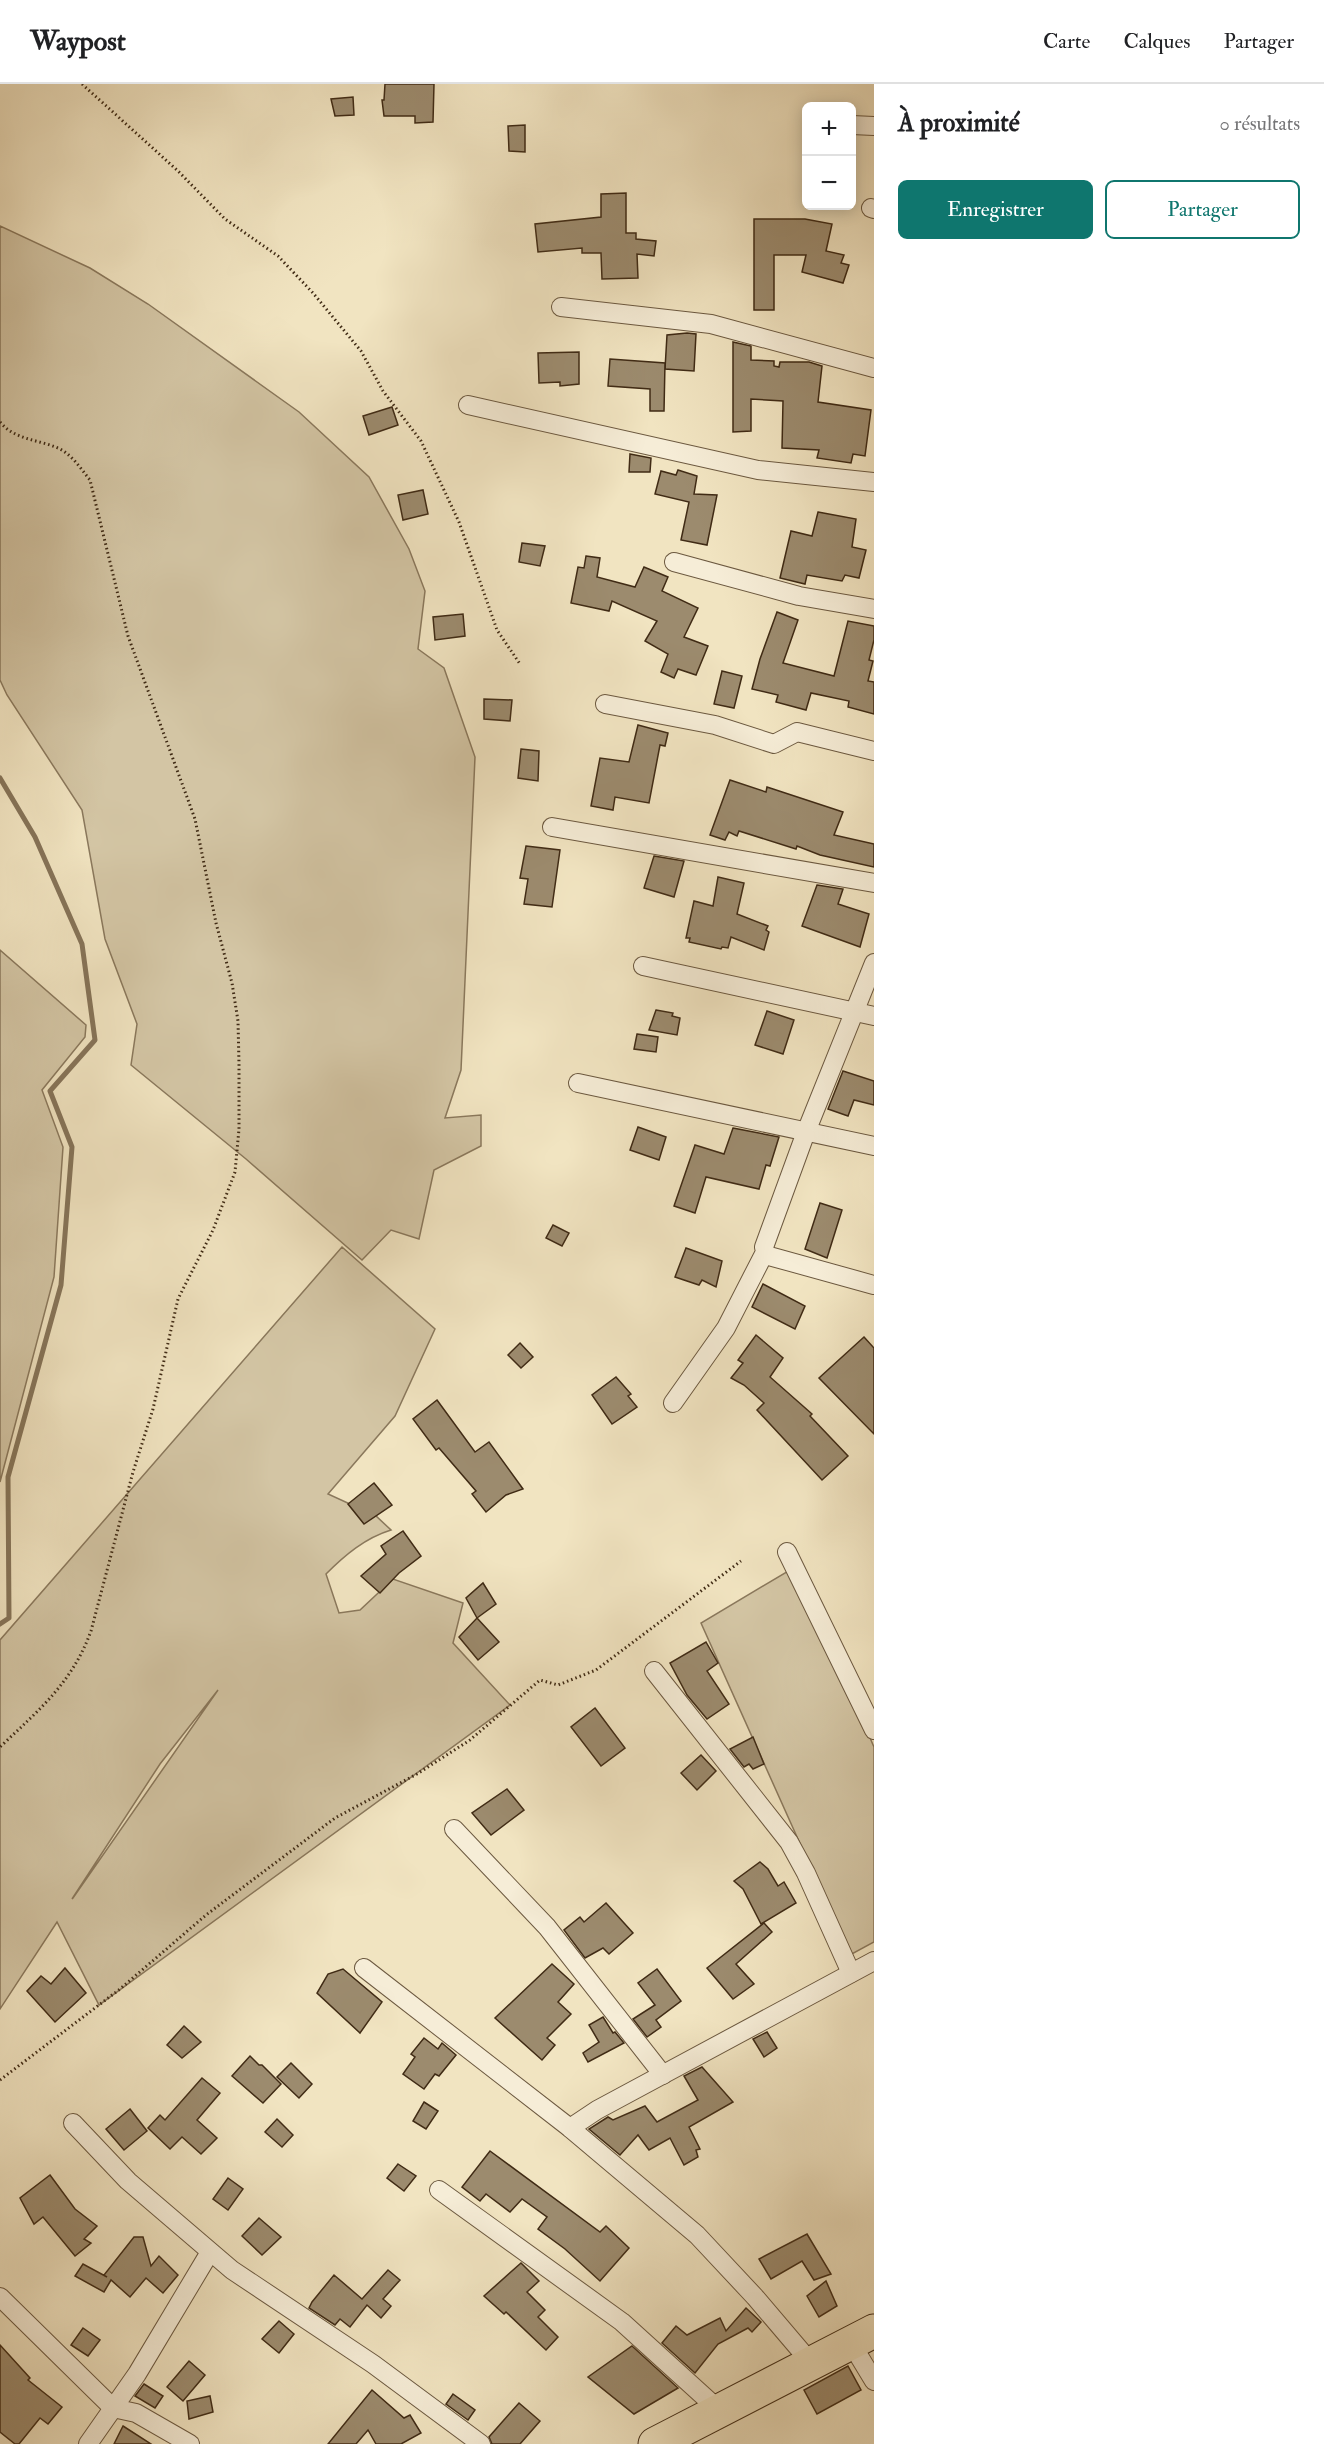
<!DOCTYPE html>
<html lang="fr">
<head>
<meta charset="utf-8">
<style>
	body { margin:0; font-family:"IM FELL Double Pica",serif; background:#f2f2f2; color:#202124 }
	.controls { position:absolute; right:18px; top:18px; display:grid; overflow:hidden; border-radius:9px; box-shadow:0 3px 15px #0003 }
	.controls button { width:54px; height:54px; display:grid; place-items:center; padding:0; border:0; border-bottom:2px solid #e0e0e0; background:#fff; color:#202124; font:30px sans-serif }
	.list { margin:0; padding:0; list-style:none }
	h2 { display:flex; justify-content:space-between; align-items:center; height:78px; margin:0; padding:0 24px; font-size:26px }
	h2 small { font-size:20px; font-weight:400; color:#757577 }
	.actions { display:flex; gap:12px; padding:18px 24px }
	.actions a { flex:1; padding:14px 0; border:2px solid #0f766e; border-radius:9px; text-align:center; font-size:21px; color:#0f766e }
	.actions .main { background:#0f766e; color:#fff }
	.map { position:relative; flex:none; width:874px; height:2360px; overflow:hidden }
	header { display:flex; align-items:center; gap:36px; box-sizing:border-box; height:84px; padding:0 30px; background:#fff; border-bottom:2px solid #e0e0e0 }
	header strong { font-size:28px }
	nav { display:flex; gap:33px; margin-inline-start:auto; font-size:21px }
	main { display:flex }
	aside { flex:1; background:#fff }
	.map>svg:first-child { display:block }
	.green { fill:#d3c5a4; stroke:#8a785c; stroke-width:1.5; fill-rule:evenodd }
	.lines { fill:none; stroke-linecap:round; stroke-linejoin:round }
	.stream { stroke:#867459; stroke-width:5 }
	.building { fill:#9c8b6e; stroke:#402b15; stroke-width:1.5 }
	.street-casing { stroke:#6c5940; stroke-width:20 }
	.highway-casing { stroke:#402b15; stroke-width:35 }
	.path { stroke:#402b15; stroke-width:3; stroke-dasharray:1.5 3; stroke-linecap:butt }
	.street { stroke:#f6edd7; stroke-width:18 }
	.highway { stroke:#f1e4c1; stroke-width:33 }
</style>
</head>
<body>
<header>
<strong>Waypost</strong>
<nav><a>Carte</a><a>Calques</a><a>Partager</a></nav>
</header>
<main>
<div class="map">
<svg width="874" height="2360" viewBox="0 0 874 2360">
	<rect width="100%" height="100%" fill="#f1e4c1"/>
	<filter id="stains"><feTurbulence type="fractalNoise" baseFrequency=".00333" numOctaves="4"/><feColorMatrix values="0 0 0 0 .2 0 0 0 0 .09 0 0 0 0 .02 0 0 0 .5 -.17"/></filter>
	<radialGradient id="worn" r=".72"><stop offset=".6" stop-color="#630" stop-opacity="0"/><stop offset="1" stop-color="#630" stop-opacity=".3"/></radialGradient>
	<g class="green">
		<polygon points="0,142 90,184 148,220 299,328 369,393 409,465 425,507 418,565 444,584 475,673 461,986 445,1034 481,1031 481,1062 434,1086 419,1155 391,1146 362,1176 246,1075 131,981 137,940 105,855 82,726 7,611 0,596"/>
		<polygon points="0,866 86,941 85,953 42,1006 63,1063 54,1193 0,1398"/>
		<path d="M342,1163l93,82 -40,87 -67,78 48,22 15,14c-26,8 -46,25 -65,44l13,39 21,-3 33,-31 70,24 -10,40 57,62 -411,300 -42,-83 -57,87v-369zM218,1606l-145,208 -1,1 88,-135z"/>
		<polygon points="795,1483 874,1663 874,1858 850,1871 701,1539"/>
	</g>
	<g class="lines">
		<polyline class="stream" points="0,694 35,753 82,860 95,956 50,1007 72,1063 61,1201 8,1393 9,1534 0,1540"/>
	</g>
	<g class="building">
		<polygon points="385,0 434,0 433,38 415,39 415,32 384,32 382,16 384,16"/>
		<polygon points="353,13 354,31 335,32 331,15"/>
		<polygon points="525,41 525,68 509,67 508,42"/>
		<polygon points="626,109 626,149 636,149 636,155 656,157 654,172 637,170 638,194 602,195 601,169 582,169 582,164 538,168 535,140 601,133 601,110"/>
		<polygon points="754,135 805,135 832,140 826,167 844,171 841,179 849,181 843,199 802,188 806,171 774,171 774,226 754,226"/>
		<polygon points="687,249 696,250 694,287 665,285 667,251"/>
		<polygon points="733,258 751,262 751,276 774,277 774,282 779,283 780,278 809,278 822,282 818,318 871,326 865,372 853,370 851,379 817,374 819,366 782,364 783,317 751,315 751,347 733,348"/>
		<polygon points="579,268 579,300 560,302 560,298 539,299 538,269"/>
		<polygon points="610,275 665,279 664,327 650,327 650,305 608,302"/>
		<polygon points="392,323 398,341 369,351 363,332"/>
		<polygon points="630,370 651,374 650,388 629,388"/>
		<polygon points="678,386 697,392 694,410 717,411 707,461 681,456 689,418 655,410 661,387 676,391"/>
		<polygon points="423,406 428,430 403,436 398,411"/>
		<polygon points="818,428 856,435 852,463 866,466 859,494 845,491 842,497 807,491 805,500 780,494 791,447 812,452"/>
		<polygon points="522,459 545,462 540,482 519,478"/>
		<polygon points="586,472 600,474 597,493 635,503 644,483 668,493 662,507 698,524 684,553 708,562 696,591 678,585 674,594 661,588 668,570 645,557 657,537 612,517 609,527 571,519 578,483 584,484"/>
		<polygon points="777,528 798,536 783,579 834,592 848,537 874,542 874,556 869,576 873,577 868,597 874,598 874,630 848,623 849,617 811,609 806,626 776,618 778,611 752,605 760,575"/>
		<polygon points="463,530 465,552 435,556 433,533"/>
		<polygon points="722,587 742,592 734,624 714,620"/>
		<polygon points="484,615 512,616 510,637 484,635"/>
		<polygon points="638,641 668,649 665,662 660,661 649,719 615,713 613,726 591,722 600,674 629,678"/>
		<polygon points="521,665 539,667 538,697 518,694"/>
		<polygon points="730,696 766,708 767,703 843,728 834,751 874,760 874,783 820,771 797,762 796,765 739,747 737,752 729,748 725,756 710,751"/>
		<polygon points="526,762 560,766 552,823 524,820 528,795 520,794"/>
		<polygon points="654,772 684,777 674,813 644,804"/>
		<polygon points="718,793 744,799 737,830 768,842 766,846 769,848 764,866 731,853 728,864 722,863 721,865 689,858 690,854 686,854 694,817 713,822"/>
		<polygon points="817,801 843,805 838,820 869,830 860,863 802,842"/>
		<polygon points="656,926 673,929 672,932 680,934 677,951 649,946"/>
		<polygon points="767,927 794,936 783,970 755,961"/>
		<polygon points="637,950 658,953 656,968 634,965"/>
		<polygon points="843,987 874,997 874,1021 854,1016 848,1032 828,1025"/>
		<polygon points="638,1043 666,1053 659,1076 630,1066"/>
		<polygon points="733,1044 779,1053 770,1082 766,1081 759,1105 706,1093 695,1129 674,1122 695,1061 724,1070"/>
		<polygon points="820,1119 842,1126 827,1174 805,1165"/>
		<polygon points="553,1141 569,1149 562,1162 546,1154"/>
		<polygon points="686,1164 722,1177 716,1203 702,1196 699,1201 675,1193"/>
		<polygon points="763,1200 805,1222 795,1245 752,1223"/>
		<polygon points="756,1251 783,1274 770,1293 812,1330 810,1332 848,1372 822,1396 757,1326 764,1319 744,1301 731,1294 743,1279 738,1276"/>
		<polygon points="864,1253 874,1264 874,1350 819,1294"/>
		<polygon points="520,1259 533,1273 521,1284 508,1271"/>
		<polygon points="616,1293 631,1310 628,1312 637,1323 612,1340 592,1311"/>
		<polygon points="437,1316 475,1368 489,1358 523,1405 506,1411 486,1428 472,1410 476,1407 439,1364 436,1366 413,1335"/>
		<polygon points="374,1399 392,1421 364,1440 348,1420"/>
		<polygon points="403,1447 421,1472 399,1489 380,1509 361,1492 386,1470 381,1462"/>
		<polygon points="483,1499 496,1520 477,1534 466,1514"/>
		<polygon points="477,1534 499,1558 478,1576 459,1553"/>
		<polygon points="706,1558 718,1579 707,1587 729,1620 707,1635 687,1611 670,1579"/>
		<polygon points="595,1624 625,1664 601,1682 571,1643"/>
		<polygon points="753,1653 764,1680 753,1685 749,1680 744,1683 730,1665"/>
		<polygon points="701,1671 716,1687 697,1706 681,1689"/>
		<polygon points="507,1705 524,1726 491,1751 472,1729"/>
		<polygon points="760,1778 768,1785 778,1802 784,1798 796,1819 761,1840 743,1805 734,1797"/>
		<polygon points="606,1819 633,1849 609,1870 603,1864 585,1874 564,1846 580,1833 584,1838"/>
		<polygon points="764,1839 772,1848 736,1880 754,1900 733,1915 707,1884"/>
		<polygon points="552,1880 574,1900 558,1918 571,1930 547,1954 555,1961 542,1976 495,1934"/>
		<polygon points="65,1884 86,1909 55,1938 27,1907 41,1892 51,1900"/>
		<polygon points="343,1885 382,1918 360,1949 317,1909 328,1890"/>
		<polygon points="657,1885 681,1917 656,1936 661,1943 647,1953 633,1935 655,1921 638,1899"/>
		<polygon points="603,1933 613,1949 615,1948 624,1959 588,1978 583,1969 599,1958 589,1941"/>
		<polygon points="184,1942 201,1958 182,1974 167,1961"/>
		<polygon points="767,1948 777,1964 764,1973 753,1955"/>
		<polygon points="424,1954 438,1965 442,1959 456,1971 439,1992 435,1990 424,2005 403,1990 415,1973 411,1970"/>
		<polygon points="250,1972 259,1981 262,1981 281,2000 263,2019 232,1992"/>
		<polygon points="291,1979 312,2000 299,2014 277,1993"/>
		<polygon points="702,1983 733,2018 689,2043 700,2065 696,2066 698,2073 684,2081 670,2054 649,2066 638,2051 620,2071 589,2045 608,2033 613,2036 645,2022 657,2038 698,2016 684,1992"/>
		<polygon points="202,1994 220,2009 197,2036 217,2054 201,2070 182,2053 170,2065 148,2044 160,2031 165,2036"/>
		<polygon points="424,2018 438,2027 426,2045 413,2037"/>
		<polygon points="130,2025 147,2047 124,2066 106,2045"/>
		<polygon points="277,2035 293,2051 282,2063 265,2048"/>
		<polygon points="490,2067 600,2148 606,2142 629,2164 600,2197 565,2165 538,2145 547,2133 522,2115 510,2128 486,2110 480,2117 462,2103"/>
		<polygon points="398,2080 416,2092 404,2107 387,2094"/>
		<polygon points="50,2091 75,2125 97,2142 84,2155 91,2159 75,2172 43,2133 34,2140 20,2114"/>
		<polygon points="228,2094 243,2105 228,2126 213,2115"/>
		<polygon points="259,2134 281,2153 262,2171 242,2152"/>
		<polygon points="807,2150 831,2190 814,2196 802,2177 771,2195 759,2175"/>
		<polygon points="134,2153 143,2153 151,2182 159,2172 178,2191 163,2209 146,2194 130,2213 111,2196 104,2208 75,2192 83,2180 107,2193 104,2191"/>
		<polygon points="521,2179 539,2197 527,2208 545,2226 538,2233 558,2253 546,2266 506,2228 504,2230 484,2212"/>
		<polygon points="388,2186 400,2196 383,2215 391,2222 381,2234 367,2221 350,2243 340,2235 335,2241 309,2224 312,2218 334,2191 362,2215"/>
		<polygon points="826,2197 837,2222 819,2233 807,2212"/>
		<polygon points="746,2224 761,2238 752,2248 748,2244 718,2260 695,2289 662,2259 676,2242 687,2251 720,2234 726,2247"/>
		<polygon points="279,2237 294,2250 279,2269 262,2255"/>
		<polygon points="83,2244 100,2256 88,2272 71,2261"/>
		<polygon points="0,2261 30,2294 28,2296 62,2323 48,2340 40,2334 19,2360 15,2360 0,2348"/>
		<polygon points="632,2262 678,2304 634,2330 588,2293"/>
		<polygon points="189,2277 205,2291 183,2317 167,2303"/>
		<polygon points="848,2282 861,2306 817,2330 804,2306"/>
		<polygon points="144,2300 163,2312 155,2324 135,2312"/>
		<polygon points="372,2306 404,2334 410,2331 421,2349 401,2360 376,2360 368,2346 356,2360 328,2360"/>
		<polygon points="453,2310 475,2326 468,2336 446,2320"/>
		<polygon points="210,2312 213,2328 189,2335 187,2317"/>
		<polygon points="519,2319 540,2337 520,2360 492,2360 489,2353"/>
		<polygon points="123,2342 151,2360 114,2360"/>
	</g>
	<g class="lines">
		<defs>
			<g id="street">
				<polyline points="852,41 874,42"/>
				<polyline points="871,124 874,125"/>
				<polyline points="561,223 711,240 874,284"/>
				<polyline points="468,321 758,386 874,398"/>
				<polyline points="674,478 799,512 874,525"/>
				<polyline points="605,620 715,641 774,660 797,648 874,667"/>
				<polyline points="552,743 874,799"/>
				<polyline points="643,882 874,932"/>
				<polyline points="578,999 874,1062"/>
				<polyline points="765,1168 769,1172 874,1201"/>
				<polyline points="673,1319 726,1244 765,1168 764,1163 806,1048 874,879"/>
				<polyline points="787,1468 874,1646"/>
				<polyline points="654,1587 789,1758 806,1789 851,1889"/>
				<polyline points="454,1745 547,1843 663,1991"/>
				<polyline points="364,1884 570,2044 697,2151 755,2213 812,2280"/>
				<polyline points="73,2039 128,2097 232,2186 373,2280 481,2360"/>
				<polyline points="570,2044 597,2026 874,1877"/>
				<polyline points="439,2106 622,2238 720,2327"/>
				<polyline points="0,2213 113,2324 136,2329 190,2360"/>
				<polyline points="851,2259 874,2297"/>
				<polyline points="88,2360 137,2290 210,2168"/>
			</g>
			<polyline id="highway" points="655,2360 874,2247"/>
		</defs>
		<use href="#street" class="street-casing"/>
		<use href="#highway" class="highway-casing"/>
		<g class="path">
			<polyline points="82,0 178,87 225,135 278,172 313,209 361,267 383,307 421,357 459,438 497,546 520,580"/>
			<path d="M0,338c16,19 39,17 60,27 13,7 21,20 30,31l38,156 67,183 21,104 16,60 6,38 1,43v65l-4,43 -22,58 -35,69 -25,110 -20,63 -42,159c-19,52 -52,79 -91,116"/>
			<polyline points="0,1996 120,1905 206,1831 335,1734 417,1690 470,1656 540,1596 558,1601 596,1586 741,1477"/>
		</g>
		<use href="#street" class="street"/>
		<use href="#highway" class="highway"/>
	</g>
	<rect width="100%" height="100%" filter="url(#stains)"/>
	<rect width="100%" height="100%" fill="url(#worn)"/>
</svg>
<div class="controls">
<button>+</button>
<button>−</button>
</div>
</div>
<aside>
<h2>À proximité<small>0 résultats</small></h2>
<ul class="list">
</ul>
<div class="actions"><a class="main">Enregistrer</a><a>Partager</a></div>
</aside>
</main>
</body>
</html>
